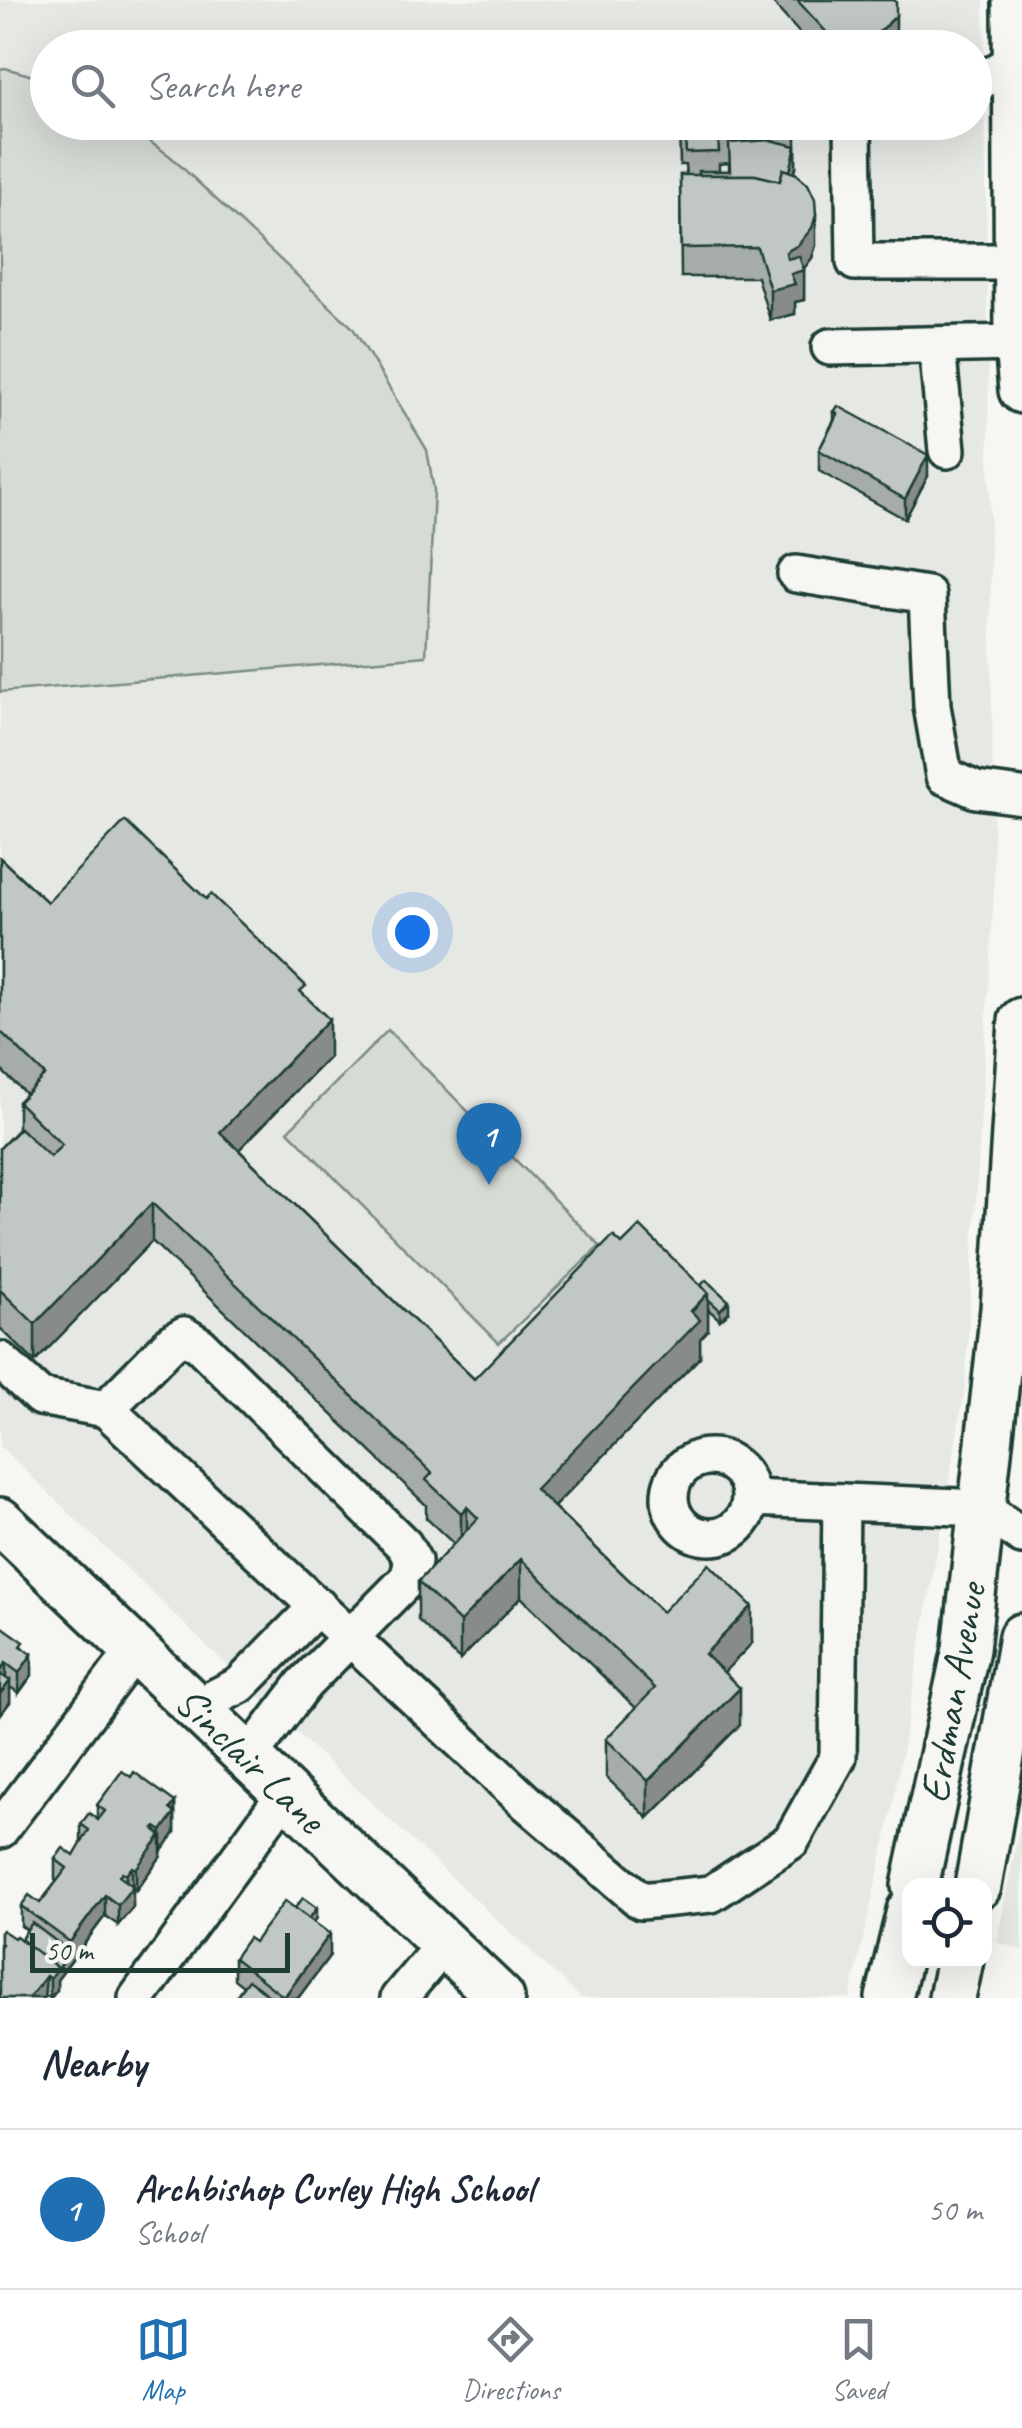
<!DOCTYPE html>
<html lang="en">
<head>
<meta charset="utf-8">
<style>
	body { margin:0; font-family:Caveat,sans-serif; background:#f6f6f7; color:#1f2937 }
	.controls { position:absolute; right:30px; bottom:30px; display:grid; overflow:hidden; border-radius:20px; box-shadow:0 10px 40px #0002 }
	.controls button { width:90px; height:90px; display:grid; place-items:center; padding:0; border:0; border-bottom:2px solid #e0e1e3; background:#fff; color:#1f2937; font:50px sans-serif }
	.scale { position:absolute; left:30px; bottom:25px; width:260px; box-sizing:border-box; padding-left:10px; border:5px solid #1f3d34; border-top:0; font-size:28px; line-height:35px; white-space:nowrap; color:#1f3d34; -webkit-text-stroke:8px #f6f6f2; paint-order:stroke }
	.you { position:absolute; left:412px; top:932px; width:35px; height:35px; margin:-25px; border:8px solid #fff; border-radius:50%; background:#1a73e8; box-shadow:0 0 0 15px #1a73e833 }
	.badge { display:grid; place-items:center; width:65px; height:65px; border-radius:50%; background:#1f6fb2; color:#fff; font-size:32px; font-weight:700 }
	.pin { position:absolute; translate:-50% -82px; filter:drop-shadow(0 2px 5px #0008) }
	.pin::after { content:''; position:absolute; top:52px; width:35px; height:30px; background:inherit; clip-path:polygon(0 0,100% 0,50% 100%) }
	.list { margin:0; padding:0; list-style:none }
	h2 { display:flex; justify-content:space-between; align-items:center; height:130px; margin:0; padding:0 40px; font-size:42px }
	h2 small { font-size:32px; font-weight:400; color:#747a83 }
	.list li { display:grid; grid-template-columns:65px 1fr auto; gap:30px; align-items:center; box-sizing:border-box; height:160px; padding:0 40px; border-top:2px solid #e0e1e3 }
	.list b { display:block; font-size:38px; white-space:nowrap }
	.list p { margin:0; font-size:32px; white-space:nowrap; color:#747a83 }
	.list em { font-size:32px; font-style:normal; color:#747a83 }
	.icon { flex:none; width:55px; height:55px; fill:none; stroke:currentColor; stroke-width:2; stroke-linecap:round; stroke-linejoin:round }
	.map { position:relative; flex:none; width:1022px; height:1998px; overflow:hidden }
	.search { position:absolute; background:#fff; box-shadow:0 10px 40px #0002; left:30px; right:30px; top:30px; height:110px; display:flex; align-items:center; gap:25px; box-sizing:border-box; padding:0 35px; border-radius:55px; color:#747a83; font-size:38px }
	.sheet { height:290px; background:#fff }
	nav { display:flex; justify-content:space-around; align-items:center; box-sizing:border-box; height:140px; border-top:2px solid #e0e1e3; background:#fff; font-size:28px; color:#747a83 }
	nav a { display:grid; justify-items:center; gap:5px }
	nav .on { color:#1f6fb2 }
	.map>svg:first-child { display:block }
	.built { fill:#e6e8e4; fill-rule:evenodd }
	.green { fill:#d6dbd6; stroke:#7a8c85; stroke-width:2.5 }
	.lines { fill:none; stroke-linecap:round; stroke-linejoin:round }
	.minor-casing { stroke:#1f3d34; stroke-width:42 }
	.major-casing { stroke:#1f3d34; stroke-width:52 }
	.minor { stroke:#f6f6f2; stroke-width:35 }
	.major { stroke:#f6f6f2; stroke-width:45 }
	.wall { fill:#a6aca8; stroke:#1f3d34; stroke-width:2.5; fill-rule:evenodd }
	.shaded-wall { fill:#878c88; stroke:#1f3d34; stroke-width:2.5 }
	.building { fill:#c1c8c3; stroke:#1f3d34; stroke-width:2.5 }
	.labels { text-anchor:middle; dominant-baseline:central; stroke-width:10; stroke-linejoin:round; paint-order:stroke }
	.street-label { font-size:42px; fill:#1f3d34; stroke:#f6f6f2 }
</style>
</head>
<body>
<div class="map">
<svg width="1022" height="1998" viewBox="0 0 1022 1998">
	<rect width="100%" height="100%" fill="#f6f6f2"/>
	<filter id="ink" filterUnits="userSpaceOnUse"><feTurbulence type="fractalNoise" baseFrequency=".01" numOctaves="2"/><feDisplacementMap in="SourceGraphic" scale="20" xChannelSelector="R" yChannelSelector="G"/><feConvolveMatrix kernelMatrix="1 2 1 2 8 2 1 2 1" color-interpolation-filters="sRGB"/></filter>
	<g filter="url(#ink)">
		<g class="built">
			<path d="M0,0h984l10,891 -29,497 -73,422 -42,188h-269l-282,-263 -299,-289zM48,48h926v74h-926z"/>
			<polygon points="1022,1812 1022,1950 997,1942"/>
		</g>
		<g class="green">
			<polygon points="5,68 47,80 48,122 123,123 170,156 353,328 427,450 434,490 426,656 0,692 0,69"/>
			<polygon points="388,1030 600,1246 499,1343 288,1131"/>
		</g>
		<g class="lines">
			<defs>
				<g id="minor">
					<polyline points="974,85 1017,60"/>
					<polyline points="853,122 855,262 1020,262"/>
					<polyline points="937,346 947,450"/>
					<polyline points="830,347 1018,343"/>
					<polyline points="796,574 927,595 932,706 944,776 976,790 1022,796"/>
					<polyline points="0,1360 40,1397 106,1409 527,1803 641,1901 711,1894 791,1841 838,1757 841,1502"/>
					<polyline points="106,1409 171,1343 184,1335 200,1345 404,1545 413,1561 408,1579 304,1684 248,1758"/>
					<circle cx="710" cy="1497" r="40"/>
					<polyline points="751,1498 982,1508 1022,1536"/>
					<polyline points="196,1707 240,1685 318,1606"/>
					<polyline points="0,1830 135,1650"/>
					<polyline points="137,1998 285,1794"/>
					<polyline points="399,1998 444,1944"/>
				</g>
				<g id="major">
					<polyline points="1016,0 1018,343 1022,390"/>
					<polyline points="0,1521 501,1998"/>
					<polyline points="915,1886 966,1649 1004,1309 1022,1021"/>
					<polyline points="978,1886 1022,1637"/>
					<polyline points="889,1998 910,1911"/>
					<polyline points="952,1998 960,1960"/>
				</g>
			</defs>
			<use href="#minor" class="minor-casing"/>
			<use href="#major" class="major-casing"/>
			<use href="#minor" class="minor"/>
			<use href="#major" class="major"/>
		</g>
		<g class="wall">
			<polygon points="770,0 894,0 896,46 895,48 813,48"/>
			<path d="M679,122h117v45l-1,6 21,72 -4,13 -8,10v32l-9,2v12l-25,6 -13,-43h-76l-1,-102h6l-1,-10h-5zM729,163v8h-10v-7z"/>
			<polygon points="834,412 928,476 905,519 819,471 819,450 834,420"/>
			<polygon points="0,858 47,902 306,997 329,1057 239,1150 474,1379 622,1244 729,1312 720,1320 708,1309 708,1330 700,1339 700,1357 554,1507 662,1612 752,1643 724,1672 740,1725 648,1818 606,1777 606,1739 636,1708 521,1597 460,1660 418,1620 418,1582 454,1544 426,1518 426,1505 152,1241 35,1362 0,1328 0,1148 18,1129 18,1102 26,1094 0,1069"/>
			<polygon points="0,1625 24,1648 32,1675 19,1693 10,1687 10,1702 0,1715"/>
			<polygon points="131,1777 175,1802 175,1833 161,1851 161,1856 136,1890 133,1888 133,1907 118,1925 105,1916 57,1980 57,1990 51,1998 46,1996 44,1998 0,1998 0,1933 14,1938 21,1939 27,1930 21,1926 21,1906 40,1903 57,1881 55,1880 55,1859 74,1856 81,1845 81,1824 97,1819 97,1805"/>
			<polygon points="295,1908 317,1918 314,1922 330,1955 298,1998 235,1998 243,1986 234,1979 234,1958"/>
		</g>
		<g class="shaded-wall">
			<polygon points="896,16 896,46 895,48 862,48"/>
			<polygon points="796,146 796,167 787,200 787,180"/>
			<polygon points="816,215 816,245 812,258 802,271 804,270 804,300 795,302 795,314 770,320 770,290 786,252"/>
			<polygon points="928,455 928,476 905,519 905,499"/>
			<polygon points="329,1019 329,1057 220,1169 220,1132"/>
			<polygon points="152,1203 152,1241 35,1362 35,1324"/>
			<polygon points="708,1293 708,1330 700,1339 700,1357 535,1526 535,1489"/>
			<polygon points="729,1301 729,1312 720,1320 720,1310"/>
			<polygon points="467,1507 467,1545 461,1551 461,1513"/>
			<polygon points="521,1559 521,1597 460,1660 460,1622"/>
			<polygon points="752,1606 752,1643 705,1692 705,1654"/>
			<polygon points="32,1654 32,1675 19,1693 19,1673"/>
			<polygon points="6,1663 6,1684 0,1692 0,1672"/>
			<polygon points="10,1681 10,1702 0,1715 0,1694"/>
			<polygon points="740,1688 740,1725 648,1818 648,1781"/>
			<polygon points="175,1802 175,1833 162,1851 162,1831 170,1809"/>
			<polygon points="156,1827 156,1842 161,1835 161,1856 136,1890 136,1869"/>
			<polygon points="132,1867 133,1907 118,1925 118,1905 126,1895 126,1875"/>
			<polygon points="105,1895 105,1916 57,1980 57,1990 50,1998 50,1979 70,1952 70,1942"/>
			<polygon points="317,1908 317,1918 305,1934 305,1924"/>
			<polygon points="330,1934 330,1955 298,1998 284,1998"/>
			<polygon points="46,1976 44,1998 29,1998"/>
		</g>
		<g class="building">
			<polygon points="797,0 894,0 896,2 896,16 862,48 841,48"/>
			<polygon points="679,122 796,122 796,137 770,131 718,134 719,152 686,153 685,135 680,135"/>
			<polygon points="770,140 796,146 790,171 783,169 780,181 755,175 698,175 698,171 730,171 729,143"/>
			<polygon points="783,169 797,174 808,184 815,199 816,215 812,228 798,245 786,252 787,259 799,256 804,270 791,274 795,284 770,290 757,247 681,248 680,175 755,175 780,181"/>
			<polygon points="838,406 928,455 905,499 819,450 838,414 834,412"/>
			<polygon points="125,821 206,899 211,894 306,986 300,991 329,1019 220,1132 474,1379 613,1236 622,1244 640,1226 708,1293 691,1311 700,1320 535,1489 662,1612 709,1564 752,1606 705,1654 740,1688 648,1781 606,1739 655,1688 521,1559 460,1622 418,1582 478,1518 467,1507 461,1513 426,1480 432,1473 152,1203 35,1324 0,1290 0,1148 20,1128 50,1157 62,1145 18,1102 45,1075 0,1031 0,858 47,902"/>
			<polygon points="706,1280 729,1301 720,1310 708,1299 708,1293 701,1285"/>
			<polygon points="0,1625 24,1642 21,1646 32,1654 19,1673 6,1663 0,1672"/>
			<polygon points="0,1674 10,1681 0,1694"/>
			<polygon points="122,1771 131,1777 134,1772 175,1802 170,1809 175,1813 162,1831 156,1827 154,1829 161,1835 136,1869 132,1867 126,1875 122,1872 119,1876 133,1886 118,1905 105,1895 70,1942 21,1906 29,1895 40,1903 67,1868 55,1859 63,1848 74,1856 89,1830 81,1824 89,1813 98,1820 105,1811 97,1805"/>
			<polygon points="303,1898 317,1908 309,1919 295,1908"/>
			<polygon points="285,1901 330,1934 284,1997 234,1958 248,1938 254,1942"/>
			<polygon points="32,1923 70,1952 53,1974 57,1969 53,1964 21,1939"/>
			<polygon points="2,1930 14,1938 16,1936 53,1964 57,1969 50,1979 46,1976 29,1998 0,1998 0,1947 2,1944 0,1942 0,1933"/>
			<polygon points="248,1980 272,1998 235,1998"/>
		</g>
	</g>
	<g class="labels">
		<g class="street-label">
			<text transform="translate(953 1693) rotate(-80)">Erdman Avenue</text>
			<text transform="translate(250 1760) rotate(44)">Sinclair Lane</text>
		</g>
	</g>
</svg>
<div class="controls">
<button><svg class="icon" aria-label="locate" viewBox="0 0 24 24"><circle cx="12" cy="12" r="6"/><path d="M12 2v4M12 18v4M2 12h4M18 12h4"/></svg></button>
</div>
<div class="scale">50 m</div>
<div class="you"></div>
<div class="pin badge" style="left:489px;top:1185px">1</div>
<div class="search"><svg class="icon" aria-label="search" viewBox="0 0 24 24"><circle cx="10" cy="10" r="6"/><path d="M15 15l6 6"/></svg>Search here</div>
</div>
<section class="sheet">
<h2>Nearby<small></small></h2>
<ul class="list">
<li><span class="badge">1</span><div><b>Archbishop Curley High School</b><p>School</p></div><em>50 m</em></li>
</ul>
</section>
<nav>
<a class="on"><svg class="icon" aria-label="map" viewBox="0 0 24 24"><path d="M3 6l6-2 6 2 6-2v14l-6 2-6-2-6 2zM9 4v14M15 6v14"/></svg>Map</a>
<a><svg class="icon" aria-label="directions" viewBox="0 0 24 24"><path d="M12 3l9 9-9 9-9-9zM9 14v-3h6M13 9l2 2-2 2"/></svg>Directions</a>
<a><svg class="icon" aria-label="saved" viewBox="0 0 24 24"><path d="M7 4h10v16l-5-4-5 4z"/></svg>Saved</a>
</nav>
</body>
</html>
